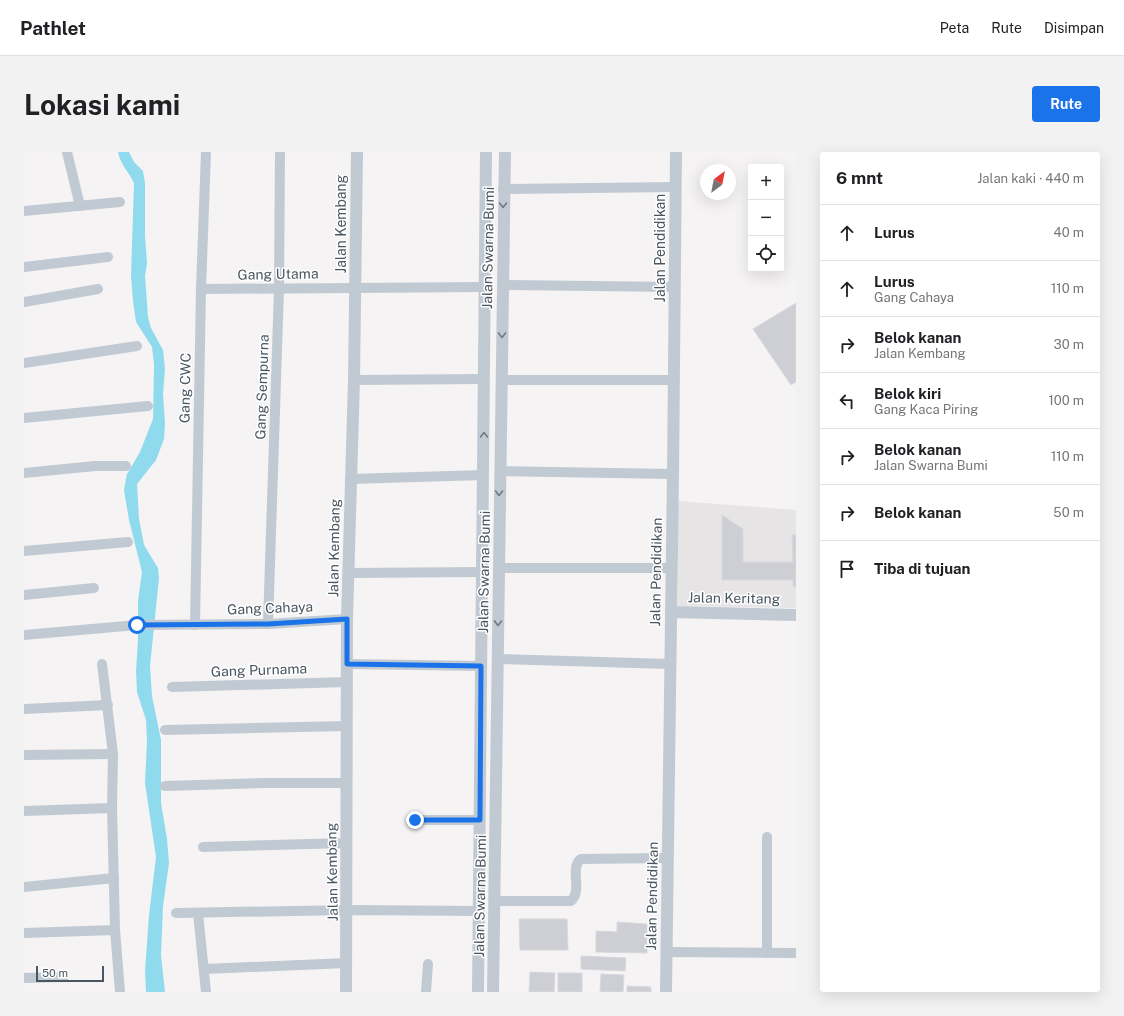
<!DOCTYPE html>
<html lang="id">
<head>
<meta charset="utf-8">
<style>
	body { margin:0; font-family:"Public Sans",sans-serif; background:#f2f2f2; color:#202124 }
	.controls { position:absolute; right:12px; top:12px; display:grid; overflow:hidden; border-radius:4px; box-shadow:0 4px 16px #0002 }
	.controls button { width:36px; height:36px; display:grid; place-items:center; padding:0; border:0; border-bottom:1px solid #e0e0e0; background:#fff; color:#202124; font:20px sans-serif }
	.compass { position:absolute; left:676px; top:12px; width:36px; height:36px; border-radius:50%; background:#fff; box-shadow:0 4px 16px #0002; rotate:32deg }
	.scale { position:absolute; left:12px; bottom:10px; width:68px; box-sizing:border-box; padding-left:4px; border:2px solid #4a5661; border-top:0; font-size:11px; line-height:14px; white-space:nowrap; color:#4a5661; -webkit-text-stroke:3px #fff; paint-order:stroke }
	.stop { position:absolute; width:12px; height:12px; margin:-9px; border:3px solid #1a73e8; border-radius:50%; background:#fff }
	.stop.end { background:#1a73e8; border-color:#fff; box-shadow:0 1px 4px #0008 }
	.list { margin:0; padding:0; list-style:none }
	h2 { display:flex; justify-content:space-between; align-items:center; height:52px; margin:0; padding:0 16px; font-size:17px }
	h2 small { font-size:13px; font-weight:400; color:#757577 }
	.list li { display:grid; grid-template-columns:26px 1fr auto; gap:12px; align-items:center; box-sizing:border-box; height:56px; padding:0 16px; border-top:1px solid #e0e0e0 }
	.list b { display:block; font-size:15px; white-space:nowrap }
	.list p { margin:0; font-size:13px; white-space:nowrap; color:#757577 }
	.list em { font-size:13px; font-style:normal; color:#757577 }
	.icon { flex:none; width:22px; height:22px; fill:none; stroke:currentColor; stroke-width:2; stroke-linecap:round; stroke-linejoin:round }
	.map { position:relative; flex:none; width:772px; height:840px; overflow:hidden; border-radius:4px }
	header { display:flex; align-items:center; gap:24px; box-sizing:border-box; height:56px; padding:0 20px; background:#fff; border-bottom:1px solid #e0e0e0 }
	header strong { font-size:19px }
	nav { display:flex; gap:22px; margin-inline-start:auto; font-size:14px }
	.intro { display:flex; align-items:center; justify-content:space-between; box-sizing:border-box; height:96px; padding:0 24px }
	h1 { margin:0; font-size:28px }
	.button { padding:10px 18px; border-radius:4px; background:#1a73e8; color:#fff; font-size:14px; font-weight:700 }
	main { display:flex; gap:24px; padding:0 24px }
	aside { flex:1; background:#fff; border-radius:4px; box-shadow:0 4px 16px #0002 }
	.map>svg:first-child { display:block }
	.education { fill:#e6e4e5 }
	.water { fill:#90daee }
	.building { fill:#cdcfd5; stroke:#d7d9de }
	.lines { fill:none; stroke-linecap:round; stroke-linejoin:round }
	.minor { stroke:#c1cad2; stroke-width:10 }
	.tertiary { stroke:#c1cad2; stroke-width:12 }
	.oneway { stroke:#6e7983 }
	.route { stroke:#1a73e8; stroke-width:5 }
	.labels { text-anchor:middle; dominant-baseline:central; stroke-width:3; stroke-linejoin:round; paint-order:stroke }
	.street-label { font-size:14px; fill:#4a5661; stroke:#fff }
</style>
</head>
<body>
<header>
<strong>Pathlet</strong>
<nav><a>Peta</a><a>Rute</a><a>Disimpan</a></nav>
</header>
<div class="intro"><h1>Lokasi kami</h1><a class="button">Rute</a></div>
<main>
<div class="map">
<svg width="772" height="840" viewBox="0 0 772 840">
	<rect width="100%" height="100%" fill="#f5f3f3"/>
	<polygon class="education" points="654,349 772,358 772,456 654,454"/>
	<path class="water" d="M94,0h11l5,10 9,9 2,12v53l2,27 -2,13 3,41 3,11 12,22 2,19 -2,25 2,29 -1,16 -8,21 -19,24 2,35 5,26 14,23 1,10 -9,88 2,30 9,44v63l6,36 2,24 -6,43 -2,49 4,37h-19l-1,-21 4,-56 7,-58 -11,-74 2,-42 -1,-21 -9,-28 -1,-21 2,-30v-40l4,-29 -13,-52 -5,-30 3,-16 13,-22 13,-33 1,-55 -2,-17 -16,-25 -3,-21 -2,-25 3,-93c-5,-11 -14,-19 -16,-31z"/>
	<g class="building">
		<polygon points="772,151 772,230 767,233 729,177"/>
		<polygon points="698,363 719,377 719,410 769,410 768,383 772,383 772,435 769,435 769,428 698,428"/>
		<polygon points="495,767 543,767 544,798 496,798"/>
		<polygon points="593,770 623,772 623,801 572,800 572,779 593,780"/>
		<polygon points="557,804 602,806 601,819 557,817"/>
		<polygon points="506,820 531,821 530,840 505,840"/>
		<rect x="534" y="821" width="24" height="19"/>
		<polygon points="577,822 600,823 599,840 576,840"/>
		<polygon points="603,834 627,835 627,840 603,840"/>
	</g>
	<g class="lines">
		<g class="minor">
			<polyline points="43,0 56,54"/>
			<polyline points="479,37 651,35"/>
			<polyline points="0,59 96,50"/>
			<polyline points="0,115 84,105"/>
			<polyline points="479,133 651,135"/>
			<polyline points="177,137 461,135"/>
			<polyline points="0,150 74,137"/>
			<polyline points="0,211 113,194"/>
			<polyline points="330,228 460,227"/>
			<polyline points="477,228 650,228"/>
			<polyline points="0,266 124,254"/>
			<polyline points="476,319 649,322"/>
			<polyline points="0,321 71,314 102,314"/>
			<polyline points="326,327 460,323"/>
			<polyline points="0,399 104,390"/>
			<polyline points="475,416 647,416"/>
			<polyline points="324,421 458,420"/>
			<polyline points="0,443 70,436"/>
			<polyline points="244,472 255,137 256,0"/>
			<polyline points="171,473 177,137 182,0"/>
			<polyline points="0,483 113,473 244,472 323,467"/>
			<polyline points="475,507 645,512"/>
			<polyline points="78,512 89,602 88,656 91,778 96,840"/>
			<polyline points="323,512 457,514"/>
			<polyline points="148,535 323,530"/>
			<polyline points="0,557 84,553"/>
			<polyline points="141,578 323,574"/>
			<polyline points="0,603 89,602"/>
			<polyline points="141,634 241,631 323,631"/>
			<polyline points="0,659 88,656"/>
			<polyline points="391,668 456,668"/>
			<polyline points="179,695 322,691"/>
			<polyline points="0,735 90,726"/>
			<path d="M471,749h76c12,-10 -2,-34 10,-42l86,-1"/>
			<polyline points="152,761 324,758 455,759"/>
			<polyline points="174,761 182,840"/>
			<polyline points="0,781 91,778"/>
			<polyline points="642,800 772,801"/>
			<polyline points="743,801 743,685"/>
			<polyline points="180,817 323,811"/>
			<polyline points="0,826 40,825"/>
			<polyline points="402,840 404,812"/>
		</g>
		<g class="tertiary">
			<polyline points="647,460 772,463"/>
			<polyline points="322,840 323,467 330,228 333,0"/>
			<polyline points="454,840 462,0"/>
			<polyline points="469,840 481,0"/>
			<polyline points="642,840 649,322 652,0"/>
		</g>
	</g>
	<defs><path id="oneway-chevron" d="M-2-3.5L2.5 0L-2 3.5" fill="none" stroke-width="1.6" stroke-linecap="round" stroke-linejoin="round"/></defs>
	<g class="oneway">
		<use href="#oneway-chevron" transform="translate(479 53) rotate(90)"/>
		<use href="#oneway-chevron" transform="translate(478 183) rotate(91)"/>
		<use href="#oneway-chevron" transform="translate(460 283) rotate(-90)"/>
		<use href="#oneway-chevron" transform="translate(475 341) rotate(90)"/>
		<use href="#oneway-chevron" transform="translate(474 471) rotate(91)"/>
	</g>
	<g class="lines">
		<polyline class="route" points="113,473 244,472 323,467 323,512 457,514 456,668 391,668"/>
	</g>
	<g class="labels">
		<g class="street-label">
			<text transform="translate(317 72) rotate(-90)">Jalan Kembang</text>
			<text transform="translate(464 96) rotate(-89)">Jalan Swarna Bumi</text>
			<text transform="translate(636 96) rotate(-90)">Jalan Pendidikan</text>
			<text transform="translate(254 122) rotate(-1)">Gang Utama</text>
			<text transform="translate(238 235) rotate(-88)">Gang Sempurna</text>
			<text transform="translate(161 236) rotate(-89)">Gang CWC</text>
			<text transform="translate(310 396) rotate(-89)">Jalan Kembang</text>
			<text transform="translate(460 420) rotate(-89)">Jalan Swarna Bumi</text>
			<text transform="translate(632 420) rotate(-89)">Jalan Pendidikan</text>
			<text transform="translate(710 446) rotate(1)">Jalan Keritang</text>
			<text transform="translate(246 456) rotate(-2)">Gang Cahaya</text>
			<text transform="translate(235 518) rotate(-2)">Gang Purnama</text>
			<text transform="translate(308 720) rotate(-91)">Jalan Kembang</text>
			<text transform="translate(456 744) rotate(-89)">Jalan Swarna Bumi</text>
			<text transform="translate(628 744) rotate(-89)">Jalan Pendidikan</text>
		</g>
	</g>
</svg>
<div class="controls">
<button>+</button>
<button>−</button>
<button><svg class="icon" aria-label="locate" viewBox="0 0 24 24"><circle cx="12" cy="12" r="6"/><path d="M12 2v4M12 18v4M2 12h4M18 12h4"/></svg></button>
</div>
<svg class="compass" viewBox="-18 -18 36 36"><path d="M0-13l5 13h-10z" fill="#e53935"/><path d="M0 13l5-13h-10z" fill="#757577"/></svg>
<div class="scale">50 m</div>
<div class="stop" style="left:113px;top:473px"></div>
<div class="stop end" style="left:391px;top:668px"></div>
</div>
<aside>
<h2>6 mnt<small>Jalan kaki · 440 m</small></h2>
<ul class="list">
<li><svg class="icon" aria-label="ahead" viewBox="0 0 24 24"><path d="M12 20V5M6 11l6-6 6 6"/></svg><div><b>Lurus</b></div><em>40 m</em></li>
<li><svg class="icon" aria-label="ahead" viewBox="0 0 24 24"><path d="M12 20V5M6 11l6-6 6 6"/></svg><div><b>Lurus</b><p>Gang Cahaya</p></div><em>110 m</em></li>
<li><svg class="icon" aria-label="right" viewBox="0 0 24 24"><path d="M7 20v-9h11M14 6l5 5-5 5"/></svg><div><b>Belok kanan</b><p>Jalan Kembang</p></div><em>30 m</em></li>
<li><svg class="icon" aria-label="left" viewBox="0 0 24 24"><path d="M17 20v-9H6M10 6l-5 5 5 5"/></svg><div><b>Belok kiri</b><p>Gang Kaca Piring</p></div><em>100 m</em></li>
<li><svg class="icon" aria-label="right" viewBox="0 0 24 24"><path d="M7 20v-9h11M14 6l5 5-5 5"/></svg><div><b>Belok kanan</b><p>Jalan Swarna Bumi</p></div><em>110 m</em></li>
<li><svg class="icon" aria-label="right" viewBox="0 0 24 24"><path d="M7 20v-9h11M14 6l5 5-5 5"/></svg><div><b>Belok kanan</b></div><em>50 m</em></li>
<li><svg class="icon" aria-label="arrive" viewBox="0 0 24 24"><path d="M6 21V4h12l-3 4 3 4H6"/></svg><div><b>Tiba di tujuan</b></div></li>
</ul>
</aside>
</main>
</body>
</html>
